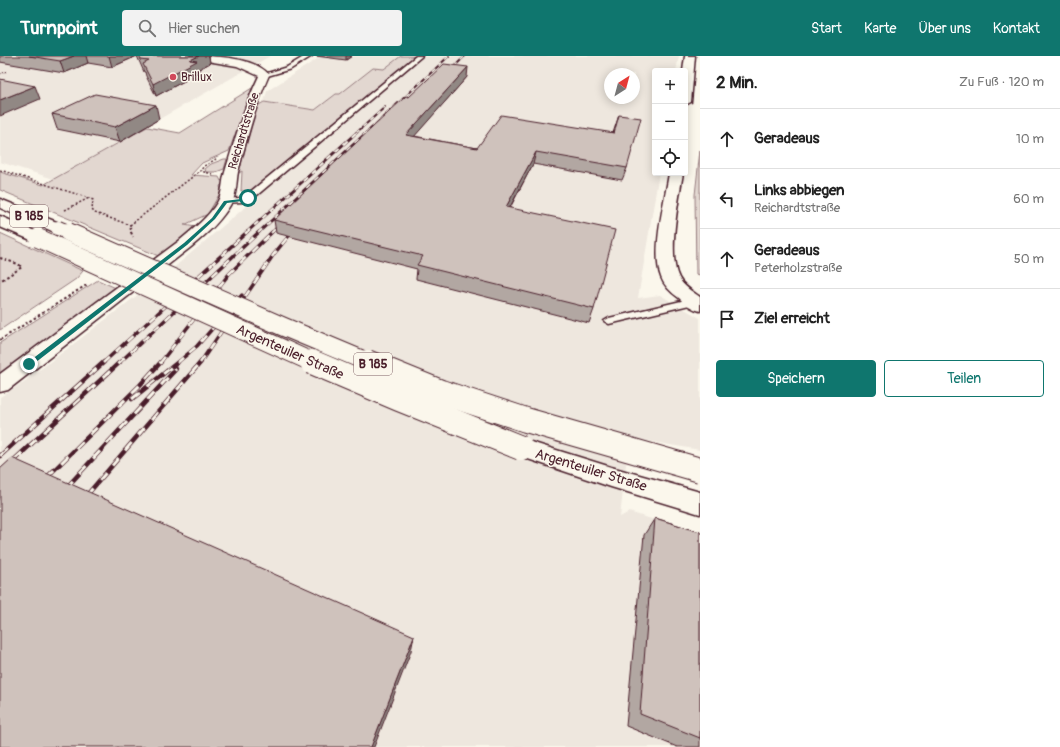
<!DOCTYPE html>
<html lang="de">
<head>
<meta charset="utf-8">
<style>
	body { margin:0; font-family:Pangolin,sans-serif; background:#f2f2f2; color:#222 }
	.controls { position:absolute; right:12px; top:12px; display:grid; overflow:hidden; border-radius:4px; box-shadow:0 2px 10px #0003 }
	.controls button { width:36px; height:36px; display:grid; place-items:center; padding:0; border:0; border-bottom:1px solid #e0e0e0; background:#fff; color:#222; font:20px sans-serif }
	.compass { position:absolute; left:604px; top:12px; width:36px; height:36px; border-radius:50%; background:#fff; box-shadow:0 2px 10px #0003; rotate:36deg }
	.stop { position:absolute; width:12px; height:12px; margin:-9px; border:3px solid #0f766e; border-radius:50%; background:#fff }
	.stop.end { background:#0f766e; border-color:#fff; box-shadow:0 1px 4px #0008 }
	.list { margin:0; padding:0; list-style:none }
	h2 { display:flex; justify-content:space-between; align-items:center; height:52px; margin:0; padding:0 16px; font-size:17px }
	h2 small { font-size:13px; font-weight:400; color:#767676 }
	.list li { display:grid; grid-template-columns:26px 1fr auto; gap:12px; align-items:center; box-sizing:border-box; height:60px; padding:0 16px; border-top:1px solid #e0e0e0 }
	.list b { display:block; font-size:15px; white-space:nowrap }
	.list p { margin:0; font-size:13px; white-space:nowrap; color:#767676 }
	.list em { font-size:13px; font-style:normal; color:#767676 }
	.actions { display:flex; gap:8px; padding:12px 16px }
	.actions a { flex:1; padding:9px 0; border:1px solid #0f766e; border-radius:4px; text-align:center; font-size:14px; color:#0f766e }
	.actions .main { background:#0f766e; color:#fff }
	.icon { flex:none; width:22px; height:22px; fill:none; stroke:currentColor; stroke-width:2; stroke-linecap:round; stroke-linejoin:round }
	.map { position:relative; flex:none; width:700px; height:691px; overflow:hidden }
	header { display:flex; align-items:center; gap:24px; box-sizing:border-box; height:56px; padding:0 20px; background:#0f766e; color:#fff }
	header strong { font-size:19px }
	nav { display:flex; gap:22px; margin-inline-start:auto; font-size:14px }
	.search { width:280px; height:36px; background:#f2f2f2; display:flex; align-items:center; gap:10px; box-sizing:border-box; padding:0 14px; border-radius:4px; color:#767676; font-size:15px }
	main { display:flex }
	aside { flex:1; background:#fff }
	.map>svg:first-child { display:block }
	.built { fill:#eee7de; fill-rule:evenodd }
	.green { fill:#e2d7d0; stroke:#967b7e }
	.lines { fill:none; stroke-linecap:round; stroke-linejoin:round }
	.service-casing { stroke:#4a1f2b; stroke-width:3 }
	.minor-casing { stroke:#4a1f2b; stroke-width:3 }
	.primary-casing { stroke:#4a1f2b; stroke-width:3 }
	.path-far2 { stroke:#4a1f2b; stroke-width:1; stroke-dasharray:1.5 1.5; stroke-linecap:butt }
	.path-far1 { stroke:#4a1f2b; stroke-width:1.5; stroke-dasharray:2 2; stroke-linecap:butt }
	.path { stroke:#4a1f2b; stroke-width:2; stroke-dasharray:2.5 2.5; stroke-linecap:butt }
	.service { fill:#fbf7ec; fill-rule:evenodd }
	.minor { fill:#fbf7ec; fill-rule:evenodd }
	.primary { fill:#fbf7ec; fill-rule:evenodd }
	.rail-far3-casing { stroke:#4a1f2b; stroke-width:2 }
	.rail-far2-casing { stroke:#4a1f2b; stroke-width:3 }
	.rail-far1-casing { stroke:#4a1f2b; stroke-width:3.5 }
	.rail-casing { stroke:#4a1f2b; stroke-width:4.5 }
	.rail-far3 { stroke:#fbf7ec; stroke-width:1.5; stroke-dasharray:4.5; stroke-linecap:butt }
	.rail-far2 { stroke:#fbf7ec; stroke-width:2; stroke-dasharray:5.5; stroke-linecap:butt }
	.rail-far1 { stroke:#fbf7ec; stroke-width:2.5; stroke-dasharray:8; stroke-linecap:butt }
	.rail { stroke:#fbf7ec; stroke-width:3; stroke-dasharray:10; stroke-linecap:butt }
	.primary-bridge-far2-casing { stroke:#4a1f2b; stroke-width:16; stroke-linecap:butt }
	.primary-bridge-far1-casing { stroke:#4a1f2b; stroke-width:20; stroke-linecap:butt }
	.primary-bridge-casing { stroke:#4a1f2b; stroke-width:26; stroke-linecap:butt }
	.primary-bridge-far2 { stroke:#fbf7ec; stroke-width:14 }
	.primary-bridge-far1 { stroke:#fbf7ec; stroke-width:18 }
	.primary-bridge { stroke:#fbf7ec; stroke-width:24 }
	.wall { fill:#b2a7a2; stroke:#4a1f2b }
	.shaded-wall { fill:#918884; stroke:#4a1f2b }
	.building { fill:#cfc2bc; stroke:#4a1f2b }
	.route { fill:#0f766e }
	.poi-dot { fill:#d1495b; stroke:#fbf7ec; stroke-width:1.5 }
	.labels { text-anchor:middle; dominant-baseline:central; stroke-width:3; stroke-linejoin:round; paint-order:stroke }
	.far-poi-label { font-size:12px; fill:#4a1f2b; stroke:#fbf7ec; text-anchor:start }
	.far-street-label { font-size:12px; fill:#4a1f2b; stroke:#fbf7ec }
	.shield { fill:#fbf7ec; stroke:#7f6065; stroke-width:1 }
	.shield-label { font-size:13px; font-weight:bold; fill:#4a1f2b }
	.street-label { font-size:14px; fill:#4a1f2b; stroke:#fbf7ec }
</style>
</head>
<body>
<header>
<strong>Turnpoint</strong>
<div class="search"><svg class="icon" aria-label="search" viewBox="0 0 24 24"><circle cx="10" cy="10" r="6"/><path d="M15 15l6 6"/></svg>Hier suchen</div>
<nav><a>Start</a><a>Karte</a><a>Über uns</a><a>Kontakt</a></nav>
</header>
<main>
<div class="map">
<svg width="700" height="691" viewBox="0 0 700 691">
	<rect width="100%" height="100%" fill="#fbf7ec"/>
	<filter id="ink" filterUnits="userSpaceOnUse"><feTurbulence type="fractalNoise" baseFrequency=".025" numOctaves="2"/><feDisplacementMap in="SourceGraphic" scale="8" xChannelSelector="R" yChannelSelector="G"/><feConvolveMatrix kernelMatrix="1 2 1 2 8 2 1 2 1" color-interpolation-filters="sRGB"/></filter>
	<g filter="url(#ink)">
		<g class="built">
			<polygon points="0,0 270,0 54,123 0,106"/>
			<polygon points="322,0 401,0 384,13 340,38 336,38 315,54 264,46 267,35"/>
			<path d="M423,0h256l-3,15h-21v102h4l-21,125 22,-3 40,23v132l-71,-12 -9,79 9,-5 71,22v213h-700v-350l21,-13 156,-119zM610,18h24v24h-24z"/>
		</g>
		<g class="green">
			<polygon points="401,0 415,0 251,134 241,135 242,115 220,130 221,135 208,158 184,169 196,171 161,201 0,134 0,116 43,129 147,71 180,77 252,32 229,95 202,107 191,119 219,121 221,125 241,110 243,99 257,50 264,46 315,54 336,38 340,38 373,12 384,13"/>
			<polygon points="700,94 700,219 696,218 695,139"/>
			<polygon points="224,103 227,103 224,113 216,116 206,116 205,113 211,108"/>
			<polygon points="0,177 83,215 76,223 0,274"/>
			<polygon points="98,224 118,233 0,320 0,287"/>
		</g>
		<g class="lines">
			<defs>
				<g id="service">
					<polygon points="305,0 312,0 291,13 264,21 261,19 287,11"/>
					<polygon points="416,0 422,0 256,140 242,146 222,147 222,143 240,142 250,136"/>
					<polygon points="694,242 698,243 699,245 698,247 609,268 604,265 609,262"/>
				</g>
				<g id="minor">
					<path d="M190,0c22,0 64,0 79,19 -14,31 -22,64 -31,97 -2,10 -1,21 -6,30 -10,18 -25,32 -41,45l-183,143 -8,2v-18l179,-133c14,-12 30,-24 39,-40 5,-9 4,-20 7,-29 10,-33 19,-65 34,-96l-22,-10 -42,-7z"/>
					<polygon points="685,0 695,0 691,46 685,49 685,15 683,15"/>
					<path d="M669,117h14c-4,25 -16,83 -4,105 4,8 14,14 21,19v14c-8,-2 -15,-7 -21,-13 -7,-5 -15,-12 -18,-21 -10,-25 4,-77 8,-104z"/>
				</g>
				<g id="primary">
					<polygon points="0,143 64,169 66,172 64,175 58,177 52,175 0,152"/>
					<polygon points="0,160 44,179 46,182 44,185 38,187 0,171"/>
					<polygon points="521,383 611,411 700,436 700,458 611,431 513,398 509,392 513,386"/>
				</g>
			</defs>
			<use href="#service" class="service-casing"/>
			<use href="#minor" class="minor-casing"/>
			<use href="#primary" class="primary-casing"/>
			<polyline class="path-far2" points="0,18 8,15"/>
			<g class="path-far1">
				<polyline points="0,114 89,142 93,144 92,154 95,157 130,169 131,177"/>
				<polyline points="213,118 200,115 204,110 216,103"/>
				<polyline points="65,154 89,142"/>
				<polyline points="130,169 200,115"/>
			</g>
			<g class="path">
				<polyline points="131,176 133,181"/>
				<polyline points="0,202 18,208 22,211 0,225"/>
				<polyline points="0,284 88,228"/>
			</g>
			<use href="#service" class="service"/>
			<use href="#minor" class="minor"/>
			<use href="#primary" class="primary"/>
			<defs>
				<g id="rail-far3">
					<polyline points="448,17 465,0"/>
					<polyline points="356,77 385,51"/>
					<polyline points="366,77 449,0"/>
				</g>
				<g id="rail-far2">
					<polyline points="246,177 357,76"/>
					<polyline points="258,177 367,76"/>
					<polyline points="271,177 284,165"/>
					<polyline points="291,177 295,173"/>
				</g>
				<g id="rail-far1">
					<polyline points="103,307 247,176"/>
					<polyline points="119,307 259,176"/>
					<polyline points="160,307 229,218 272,176"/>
					<polyline points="177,307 197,290 242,239"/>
					<polyline points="200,307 274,198 292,176"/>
				</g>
				<g id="rail">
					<polyline points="132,343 178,306"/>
					<polyline points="0,400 104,306"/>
					<polyline points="0,417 120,306"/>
					<polyline points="47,421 140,329 161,306"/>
					<polyline points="66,432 176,313"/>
					<polyline points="86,440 201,306"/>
				</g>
			</defs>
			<use href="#rail-far3" class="rail-far3-casing"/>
			<use href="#rail-far2" class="rail-far2-casing"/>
			<use href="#rail-far1" class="rail-far1-casing"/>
			<use href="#rail" class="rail-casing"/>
			<use href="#rail-far3" class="rail-far3"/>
			<use href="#rail-far2" class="rail-far2"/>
			<use href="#rail-far1" class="rail-far1"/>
			<use href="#rail" class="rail"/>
			<defs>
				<polyline id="primary-bridge-far2" points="58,172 70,177"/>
				<g id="primary-bridge-far1">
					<polyline points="68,176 284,271 370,307"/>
					<polyline points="38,182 314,307"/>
				</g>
				<g id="primary-bridge">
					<polyline points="312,306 399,343 521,392"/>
					<polyline points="367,306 441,336 526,364 700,414"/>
				</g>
			</defs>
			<use href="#primary-bridge-far2" class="primary-bridge-far2-casing"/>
			<use href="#primary-bridge-far1" class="primary-bridge-far1-casing"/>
			<use href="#primary-bridge" class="primary-bridge-casing"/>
			<use href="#primary-bridge-far2" class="primary-bridge-far2"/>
			<use href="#primary-bridge-far1" class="primary-bridge-far1"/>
			<use href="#primary-bridge" class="primary-bridge"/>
		</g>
		<g class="wall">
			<polygon points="0,0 209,0 210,7 199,13 199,17 156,40 146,20 145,16 144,16 137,0 112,11 88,7 64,17 0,6"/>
			<polygon points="316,0 352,0 346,4"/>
			<polygon points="467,21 414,80 477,92 613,77 619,59 627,112 622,124 533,108 510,152 594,253 589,267 416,223 417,213 276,177 274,164 409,41"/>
			<polygon points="52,58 159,63 120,86 57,73"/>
			<polygon points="655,462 700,476 700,691 677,691 626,670 644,479"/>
		</g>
		<g class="shaded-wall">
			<polygon points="74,0 86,0 88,7 64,17 60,5"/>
			<polygon points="109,0 137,0 112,11"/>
			<polygon points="199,0 209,0 210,7 199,13 199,17 156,40 153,28 190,4"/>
			<polygon points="346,0 352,0 346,4"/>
			<polygon points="468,11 467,21 405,91 406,79"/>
			<polygon points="35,30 40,43 0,60 0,44"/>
			<polygon points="156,49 159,63 120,86 115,71"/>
			<polygon points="536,96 533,108 503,164 506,151"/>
			<polygon points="414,580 411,595 374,691 371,691"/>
		</g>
		<g class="building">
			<polygon points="29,0 74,0 60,5"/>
			<polygon points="139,0 199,0 190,4 197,5 153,28 143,8 149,5 141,4"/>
			<polygon points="444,8 468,11 406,79 477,92 501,59 614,77 619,59 641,62 627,112 536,96 506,151 615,174 594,253 417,209 423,200 274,164 406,40 409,41"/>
			<polygon points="0,23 35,30 0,44"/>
			<polygon points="95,38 156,49 115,71 52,58"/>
			<polygon points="12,402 414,580 371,691 0,691 0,413"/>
			<polygon points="655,462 700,476 700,682 640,658"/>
		</g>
	</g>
	<polygon class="route" points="248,140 250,143 242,145 227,147 215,163 187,189 31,310 27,310 27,307 184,187 212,162 224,145 241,143"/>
	<circle class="poi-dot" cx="173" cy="21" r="4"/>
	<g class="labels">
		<g class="far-poi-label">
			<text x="181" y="21">Brillux</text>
		</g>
		<g class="far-street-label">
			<text transform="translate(244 75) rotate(-73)">Reichardtstraße</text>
		</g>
		<g class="shield">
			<rect x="10" y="149" width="38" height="22" rx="3"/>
			<rect x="354" y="297" width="38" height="22" rx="3"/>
		</g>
		<g class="shield-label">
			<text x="29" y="160">B 185</text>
			<text x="373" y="308">B 185</text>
		</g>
		<g class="street-label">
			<text transform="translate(290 296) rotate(24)">Argenteuiler Straße</text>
			<text transform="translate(591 414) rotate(17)">Argenteuiler Straße</text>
		</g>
	</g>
</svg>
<div class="controls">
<button>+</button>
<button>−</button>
<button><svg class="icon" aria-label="locate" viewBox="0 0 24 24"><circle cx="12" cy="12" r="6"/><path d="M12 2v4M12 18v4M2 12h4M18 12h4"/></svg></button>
</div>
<svg class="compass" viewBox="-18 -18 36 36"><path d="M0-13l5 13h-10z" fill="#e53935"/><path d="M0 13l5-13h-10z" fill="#767676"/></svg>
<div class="stop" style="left:248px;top:142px"></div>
<div class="stop end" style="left:29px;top:308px"></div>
</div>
<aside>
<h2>2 Min.<small>Zu Fuß · 120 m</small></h2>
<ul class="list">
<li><svg class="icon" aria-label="ahead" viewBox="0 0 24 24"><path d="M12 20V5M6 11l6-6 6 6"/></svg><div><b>Geradeaus</b></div><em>10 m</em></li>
<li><svg class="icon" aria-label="left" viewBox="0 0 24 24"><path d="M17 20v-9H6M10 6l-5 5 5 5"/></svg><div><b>Links abbiegen</b><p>Reichardtstraße</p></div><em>60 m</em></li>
<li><svg class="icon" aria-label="ahead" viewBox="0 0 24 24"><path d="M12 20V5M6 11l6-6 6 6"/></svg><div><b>Geradeaus</b><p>Peterholzstraße</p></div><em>50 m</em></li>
<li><svg class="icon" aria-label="arrive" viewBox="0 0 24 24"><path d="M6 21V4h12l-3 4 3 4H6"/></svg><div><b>Ziel erreicht</b></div></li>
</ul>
<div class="actions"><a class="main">Speichern</a><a>Teilen</a></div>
</aside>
</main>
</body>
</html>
